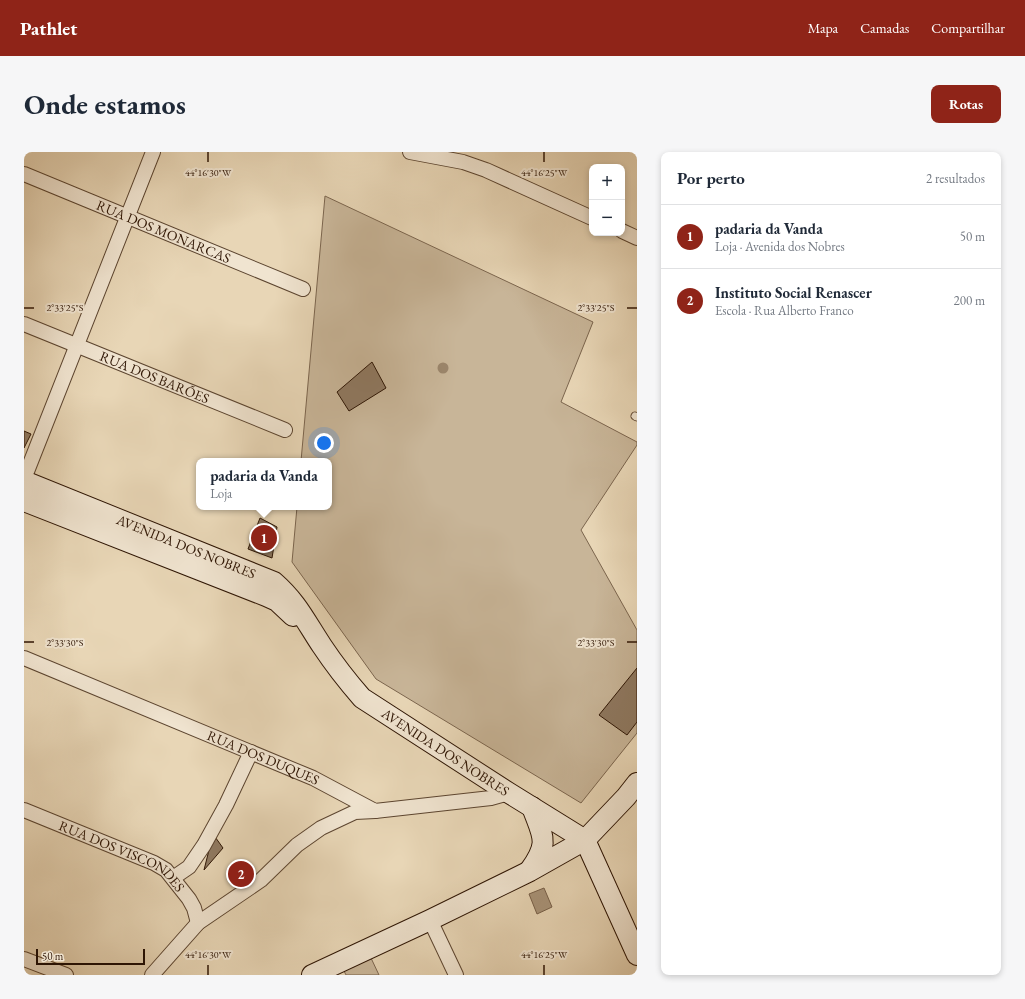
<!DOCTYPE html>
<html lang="pt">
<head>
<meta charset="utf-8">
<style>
	body { margin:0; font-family:"EB Garamond",serif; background:#f6f6f7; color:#1f2937 }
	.controls { position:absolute; right:12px; top:12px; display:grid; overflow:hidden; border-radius:8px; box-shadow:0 2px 6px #0003 }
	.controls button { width:36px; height:36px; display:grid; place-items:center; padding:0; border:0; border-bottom:1px solid #e0e1e3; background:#fff; color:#1f2937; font:20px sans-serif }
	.scale { position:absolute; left:12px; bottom:10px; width:109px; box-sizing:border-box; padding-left:4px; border:2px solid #2e1504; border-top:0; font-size:11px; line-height:14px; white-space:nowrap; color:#2e1504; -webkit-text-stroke:3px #f0e4d0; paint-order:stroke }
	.you { position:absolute; left:300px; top:291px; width:14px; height:14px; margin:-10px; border:3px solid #fff; border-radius:50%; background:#1a73e8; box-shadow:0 0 0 6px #1a73e833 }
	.badge { display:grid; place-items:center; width:26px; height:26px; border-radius:50%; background:#8f2418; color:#fff; font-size:13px; font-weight:700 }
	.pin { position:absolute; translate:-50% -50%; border:2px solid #fff; box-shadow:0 1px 4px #0006 }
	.popup { position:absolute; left:172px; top:306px; width:136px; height:52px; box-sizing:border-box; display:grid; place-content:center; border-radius:8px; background:#fff; filter:drop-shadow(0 1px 3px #0005); font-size:13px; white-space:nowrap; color:#747a83 }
	.popup b { font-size:15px; color:#1f2937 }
	.popup::after { content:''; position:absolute; left:50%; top:100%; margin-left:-8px; border:8px solid transparent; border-top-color:#fff }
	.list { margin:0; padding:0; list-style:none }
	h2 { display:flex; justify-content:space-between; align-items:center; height:52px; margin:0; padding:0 16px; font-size:17px }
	h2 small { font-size:13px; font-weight:400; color:#747a83 }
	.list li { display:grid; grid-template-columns:26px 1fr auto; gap:12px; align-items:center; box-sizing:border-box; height:64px; padding:0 16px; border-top:1px solid #e0e1e3 }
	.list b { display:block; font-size:15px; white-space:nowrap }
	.list p { margin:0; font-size:13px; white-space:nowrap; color:#747a83 }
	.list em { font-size:13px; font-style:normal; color:#747a83 }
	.map { position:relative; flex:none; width:613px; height:823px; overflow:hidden; border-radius:8px }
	header { display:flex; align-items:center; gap:24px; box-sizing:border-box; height:56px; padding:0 20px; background:#8f2418; color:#fff }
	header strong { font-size:19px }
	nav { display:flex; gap:22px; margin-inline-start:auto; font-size:14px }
	.intro { display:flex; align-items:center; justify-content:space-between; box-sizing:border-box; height:96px; padding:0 24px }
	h1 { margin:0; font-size:28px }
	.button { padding:10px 18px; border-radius:8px; background:#8f2418; color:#fff; font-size:14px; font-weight:700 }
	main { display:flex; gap:24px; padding:0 24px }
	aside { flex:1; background:#fff; border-radius:8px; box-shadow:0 2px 6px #0003 }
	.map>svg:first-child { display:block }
	.green { fill:#c8b598; stroke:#7b654e }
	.water { fill:#a99479; stroke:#78614a }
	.building { fill:#8f7961; stroke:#2e1504 }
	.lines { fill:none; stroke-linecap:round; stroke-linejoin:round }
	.lane-casing { stroke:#5c4530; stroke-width:9 }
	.street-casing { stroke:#5c4530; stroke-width:16 }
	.secondary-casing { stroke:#2e1504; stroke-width:22 }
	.lane { stroke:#f0e4d0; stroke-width:7 }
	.street { stroke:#f0e4d0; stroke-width:14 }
	.secondary { stroke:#f0e4d0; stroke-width:20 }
	.tree { fill:#9b866c }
	.ticks { fill:none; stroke:#2e1504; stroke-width:1.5 }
	.labels { text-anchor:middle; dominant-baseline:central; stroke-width:4; stroke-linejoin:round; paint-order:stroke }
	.street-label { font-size:14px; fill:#2e1504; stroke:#f0e4d0 }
	.ticks-label { font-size:10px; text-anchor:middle; fill:#2e1504; stroke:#f0e4d0; stroke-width:4; stroke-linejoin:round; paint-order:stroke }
</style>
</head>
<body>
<header>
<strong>Pathlet</strong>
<nav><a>Mapa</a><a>Camadas</a><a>Compartilhar</a></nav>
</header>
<div class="intro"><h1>Onde estamos</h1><a class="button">Rotas</a></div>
<main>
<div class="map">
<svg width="613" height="823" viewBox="0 0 613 823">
	<rect width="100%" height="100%" fill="#e8d6b6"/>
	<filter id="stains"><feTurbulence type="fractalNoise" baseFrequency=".005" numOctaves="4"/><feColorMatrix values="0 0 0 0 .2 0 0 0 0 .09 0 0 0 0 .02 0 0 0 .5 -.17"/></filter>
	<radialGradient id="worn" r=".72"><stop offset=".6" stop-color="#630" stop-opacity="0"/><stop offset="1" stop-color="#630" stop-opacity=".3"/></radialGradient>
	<g class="green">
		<polygon points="301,44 569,170 537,250 613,290 613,293 557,378 613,478 613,581 557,651 352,527 268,410 273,355 305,355 305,309 277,309"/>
		<polygon points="347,806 355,823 322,823 320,819"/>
	</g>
	<polygon class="water" points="520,736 528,755 513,762 505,742"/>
	<g class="building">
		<polygon points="348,210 362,236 325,259 313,240"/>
		<polygon points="0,279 7,282 0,296"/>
		<polygon points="236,366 253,375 248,406 224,397"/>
		<polygon points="613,516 613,570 603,583 575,563"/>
		<polygon points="189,682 199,696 180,718"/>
	</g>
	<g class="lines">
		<defs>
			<polyline id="lane" points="611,264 613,265"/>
			<g id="street">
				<polyline points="386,0 439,10 462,18 568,66"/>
				<path id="s1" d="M0,22l279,115"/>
				<polyline points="598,79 613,86"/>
				<path id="s2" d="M0,172l261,106"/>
				<polyline points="0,327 129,0"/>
				<path id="s3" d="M0,506l289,120 62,33 116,-13 18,-5"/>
				<path id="s4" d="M0,658l130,53 12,7 23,29 5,9 4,15"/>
				<polyline points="149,726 165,715 180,693 202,653 227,600"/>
				<polyline points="406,768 432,823"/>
				<polyline points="0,807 42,823"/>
				<polyline points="128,823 174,771 237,728 273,693 297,676 331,660 351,659"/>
			</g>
			<g id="secondary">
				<path id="s5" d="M0,329l250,101c23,20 32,40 48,64 12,18 26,36 40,52l147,95 76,47"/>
				<polyline points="0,349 242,444 253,449 269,464"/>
				<polyline points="561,688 613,803"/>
				<path d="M506,718c20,-28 13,-33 2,-63"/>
				<polyline points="288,823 406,768 506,719 561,688 602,645 613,631"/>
			</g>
		</defs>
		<use href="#lane" class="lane-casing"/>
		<use href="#street" class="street-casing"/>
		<use href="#secondary" class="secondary-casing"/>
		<use href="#lane" class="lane"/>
		<use href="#street" class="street"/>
		<use href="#secondary" class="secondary"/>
	</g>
	<circle class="tree" cx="419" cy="216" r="5.5"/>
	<path class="ticks" d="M184,0v10M520,0v10M0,156h10M603,156h10M0,490h10M603,490h10M184,813v10M520,813v10"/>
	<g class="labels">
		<g class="street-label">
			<text stroke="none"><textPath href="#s1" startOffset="151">RUA DOS MONARCAS</textPath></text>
			<text stroke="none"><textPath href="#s2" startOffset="141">RUA DOS BARÕES</textPath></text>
			<text stroke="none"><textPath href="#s5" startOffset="175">AVENIDA DOS NOBRES</textPath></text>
			<text stroke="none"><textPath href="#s5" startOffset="515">AVENIDA DOS NOBRES</textPath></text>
			<text stroke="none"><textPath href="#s3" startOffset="259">RUA DOS DUQUES</textPath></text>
			<text stroke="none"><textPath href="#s4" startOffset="109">RUA DOS VISCONDES</textPath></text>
		</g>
	</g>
	<g class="ticks-label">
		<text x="184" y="24">44°16'30"W</text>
		<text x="520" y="24">44°16'25"W</text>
		<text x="41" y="159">2°33'25"S</text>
		<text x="572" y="159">2°33'25"S</text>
		<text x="41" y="494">2°33'30"S</text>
		<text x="572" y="494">2°33'30"S</text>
		<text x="184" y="806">44°16'30"W</text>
		<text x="520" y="806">44°16'25"W</text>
	</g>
	<rect width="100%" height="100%" filter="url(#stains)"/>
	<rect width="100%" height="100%" fill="url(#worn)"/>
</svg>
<div class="controls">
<button>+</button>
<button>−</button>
</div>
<div class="scale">50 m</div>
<div class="you"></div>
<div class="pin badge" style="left:240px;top:386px">1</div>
<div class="popup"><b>padaria da Vanda</b>Loja</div>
<div class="pin badge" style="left:217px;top:722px">2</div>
</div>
<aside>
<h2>Por perto<small>2 resultados</small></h2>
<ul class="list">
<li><span class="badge">1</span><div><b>padaria da Vanda</b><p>Loja · Avenida dos Nobres</p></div><em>50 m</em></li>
<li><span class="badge">2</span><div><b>Instituto Social Renascer</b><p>Escola · Rua Alberto Franco</p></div><em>200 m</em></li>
</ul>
</aside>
</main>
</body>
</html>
